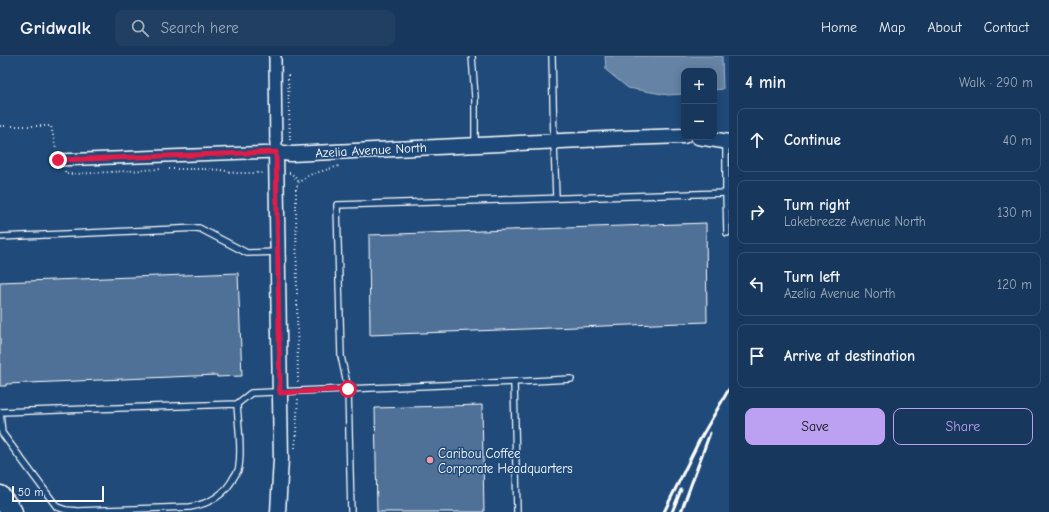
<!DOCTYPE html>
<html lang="en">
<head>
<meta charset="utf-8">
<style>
	body { margin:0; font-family:"Comic Neue",sans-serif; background:#203f62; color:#f1f3f6 }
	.controls { position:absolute; right:12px; top:12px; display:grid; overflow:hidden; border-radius:8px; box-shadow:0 2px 10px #0003 }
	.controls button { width:36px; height:36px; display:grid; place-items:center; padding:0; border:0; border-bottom:1px solid #365272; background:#17385c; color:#f1f3f6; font:20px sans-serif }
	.scale { position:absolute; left:12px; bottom:10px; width:92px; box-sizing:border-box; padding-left:4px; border:2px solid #fff; border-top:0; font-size:11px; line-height:14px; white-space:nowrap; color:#fff; -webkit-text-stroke:3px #1f4a7a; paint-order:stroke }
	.stop { position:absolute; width:12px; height:12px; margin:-9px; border:3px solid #e11d48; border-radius:50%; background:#fff }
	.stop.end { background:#e11d48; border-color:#fff; box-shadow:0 1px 4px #0008 }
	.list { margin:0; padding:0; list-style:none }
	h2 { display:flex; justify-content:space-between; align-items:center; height:52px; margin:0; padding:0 16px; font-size:17px }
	h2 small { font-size:13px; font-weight:400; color:#9eacbb }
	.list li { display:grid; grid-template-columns:26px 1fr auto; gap:12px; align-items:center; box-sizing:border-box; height:64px; margin:0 8px 8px; padding:0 8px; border:1px solid #365272; border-radius:8px }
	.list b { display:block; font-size:15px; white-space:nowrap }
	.list p { margin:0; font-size:13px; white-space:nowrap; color:#9eacbb }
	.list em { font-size:13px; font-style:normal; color:#9eacbb }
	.actions { display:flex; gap:8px; padding:12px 16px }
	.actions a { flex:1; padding:9px 0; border:1px solid #bca0f2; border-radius:8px; text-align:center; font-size:14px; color:#bca0f2 }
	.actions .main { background:#bca0f2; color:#111 }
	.icon { flex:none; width:22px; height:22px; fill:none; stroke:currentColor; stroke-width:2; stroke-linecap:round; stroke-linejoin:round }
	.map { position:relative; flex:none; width:729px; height:456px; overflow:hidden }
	header { display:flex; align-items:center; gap:24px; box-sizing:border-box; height:56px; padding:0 20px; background:#17385c; border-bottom:1px solid #365272 }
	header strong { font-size:19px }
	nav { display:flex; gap:22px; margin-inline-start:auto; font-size:14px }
	.search { width:280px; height:36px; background:#203f62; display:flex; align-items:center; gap:10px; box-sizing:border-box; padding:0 14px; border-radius:8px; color:#9eacbb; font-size:15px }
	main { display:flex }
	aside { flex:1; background:#17385c }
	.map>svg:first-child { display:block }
	.water { fill:#6583a4; stroke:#a3b5c8 }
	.building { fill:#507197; stroke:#fff }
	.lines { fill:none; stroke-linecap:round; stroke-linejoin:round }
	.service-casing { stroke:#fff; stroke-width:8 }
	.minor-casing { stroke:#fff; stroke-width:14 }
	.tertiary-casing { stroke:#fff; stroke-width:17 }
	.motorway-casing { stroke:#fff; stroke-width:23 }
	.path { stroke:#fff; stroke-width:2; stroke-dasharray:1 3; stroke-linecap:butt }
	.service { stroke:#1f4a7a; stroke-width:5.5 }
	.minor { stroke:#1f4a7a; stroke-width:11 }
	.tertiary { stroke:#1f4a7a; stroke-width:14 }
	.motorway { stroke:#1f4a7a; stroke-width:20 }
	.rail { stroke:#fff; stroke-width:3 }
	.route { stroke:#e11d48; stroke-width:5 }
	.poi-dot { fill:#ff9aa2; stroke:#1f4a7a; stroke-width:1.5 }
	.labels { text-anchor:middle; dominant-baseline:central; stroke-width:3; stroke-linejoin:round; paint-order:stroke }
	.street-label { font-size:13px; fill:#fff; stroke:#1f4a7a }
	.poi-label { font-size:13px; fill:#fff; stroke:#1f4a7a; text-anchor:start }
</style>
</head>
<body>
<header>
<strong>Gridwalk</strong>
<div class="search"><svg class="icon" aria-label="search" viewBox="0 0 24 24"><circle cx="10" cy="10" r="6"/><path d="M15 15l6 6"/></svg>Search here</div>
<nav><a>Home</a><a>Map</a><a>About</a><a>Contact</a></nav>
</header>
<main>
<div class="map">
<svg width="729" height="456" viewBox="0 0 729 456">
	<rect width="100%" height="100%" fill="#1f4a7a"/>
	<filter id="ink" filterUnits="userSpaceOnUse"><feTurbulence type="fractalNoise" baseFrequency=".025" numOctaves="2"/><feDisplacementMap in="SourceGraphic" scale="8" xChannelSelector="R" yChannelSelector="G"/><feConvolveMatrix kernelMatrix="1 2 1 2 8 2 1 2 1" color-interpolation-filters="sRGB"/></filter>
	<g filter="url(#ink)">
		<polygon class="water" points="605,0 722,0 723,33 714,34 714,15 684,15 684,38 668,39 628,32 606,14"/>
		<g class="building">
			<polygon points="706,167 707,266 370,279 369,179"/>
			<polygon points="238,217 242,320 217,321 217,319 6,328 6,330 0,330 0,226"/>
			<polygon points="482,349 484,456 377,456 375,352"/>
		</g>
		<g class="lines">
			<defs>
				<g id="service">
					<polyline points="472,0 475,41 475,89"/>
					<polyline points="552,0 554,86 556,142"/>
					<polyline points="726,137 727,177"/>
					<polyline points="0,181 199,172 247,197 278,196"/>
					<polyline points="514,326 571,323"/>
					<path d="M237,348c1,19 5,43 2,62 0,4 -3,8 -5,11 -9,18 -26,27 -44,30l-112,4 -12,-1 -9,-3 -55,-74 -2,-21 237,-8 14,-11 263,-11 3,130"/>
					<polyline points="351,456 348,333 341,300 337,149 726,137 726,86"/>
				</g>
				<polyline id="minor" points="58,104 276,96 275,0"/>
				<g id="tertiary">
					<polyline points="698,81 729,86"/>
					<polyline points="278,456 281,403 276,96 291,98 625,82 684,80"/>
				</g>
				<polyline id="motorway" points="0,440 12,456"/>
			</defs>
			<use href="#service" class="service-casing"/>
			<use href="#minor" class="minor-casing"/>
			<use href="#tertiary" class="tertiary-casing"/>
			<use href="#motorway" class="motorway-casing"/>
			<g class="path">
				<polyline points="288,19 290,84"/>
				<polyline points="0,70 51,70 56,93"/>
				<polyline points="169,113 203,113 221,114 235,117 264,117"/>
				<polyline points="65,115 66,118 76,118 161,113"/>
				<polyline points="289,117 291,117 299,126 309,119 339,110"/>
				<polyline points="298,326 296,147 296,132 299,126"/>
				<polyline points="295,392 298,343"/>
			</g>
			<use href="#service" class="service"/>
			<use href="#minor" class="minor"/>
			<use href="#tertiary" class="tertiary"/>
			<use href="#motorway" class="motorway"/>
			<g class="rail">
				<polyline points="664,456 699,385 729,333"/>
				<polyline points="672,456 681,434"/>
				<polyline points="681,456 688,437 710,377"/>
			</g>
		</g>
	</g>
	<g class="lines" filter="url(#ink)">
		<polyline class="route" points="58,104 276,96 280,337 348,333"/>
	</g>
	<circle class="poi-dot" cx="430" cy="404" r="4"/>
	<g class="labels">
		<g class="street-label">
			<text transform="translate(371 94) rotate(-3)">Azelia Avenue North</text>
		</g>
		<g class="poi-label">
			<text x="438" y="397">Caribou Coffee<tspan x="438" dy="15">Corporate Headquarters</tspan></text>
		</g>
	</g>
</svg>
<div class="controls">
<button>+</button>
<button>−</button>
</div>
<div class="scale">50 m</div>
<div class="stop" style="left:348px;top:333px"></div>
<div class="stop end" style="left:58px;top:104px"></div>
</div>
<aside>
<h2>4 min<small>Walk · 290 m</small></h2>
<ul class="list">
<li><svg class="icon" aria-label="ahead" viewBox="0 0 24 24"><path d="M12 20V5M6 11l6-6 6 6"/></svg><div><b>Continue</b></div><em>40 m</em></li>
<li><svg class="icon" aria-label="right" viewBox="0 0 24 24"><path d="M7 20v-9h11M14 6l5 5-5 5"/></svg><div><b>Turn right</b><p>Lakebreeze Avenue North</p></div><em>130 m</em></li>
<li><svg class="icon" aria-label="left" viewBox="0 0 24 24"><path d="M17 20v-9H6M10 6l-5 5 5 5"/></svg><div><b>Turn left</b><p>Azelia Avenue North</p></div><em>120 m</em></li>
<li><svg class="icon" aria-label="arrive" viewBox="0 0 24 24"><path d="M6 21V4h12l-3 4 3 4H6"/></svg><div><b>Arrive at destination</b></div></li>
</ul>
<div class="actions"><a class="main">Save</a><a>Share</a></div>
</aside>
</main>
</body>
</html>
